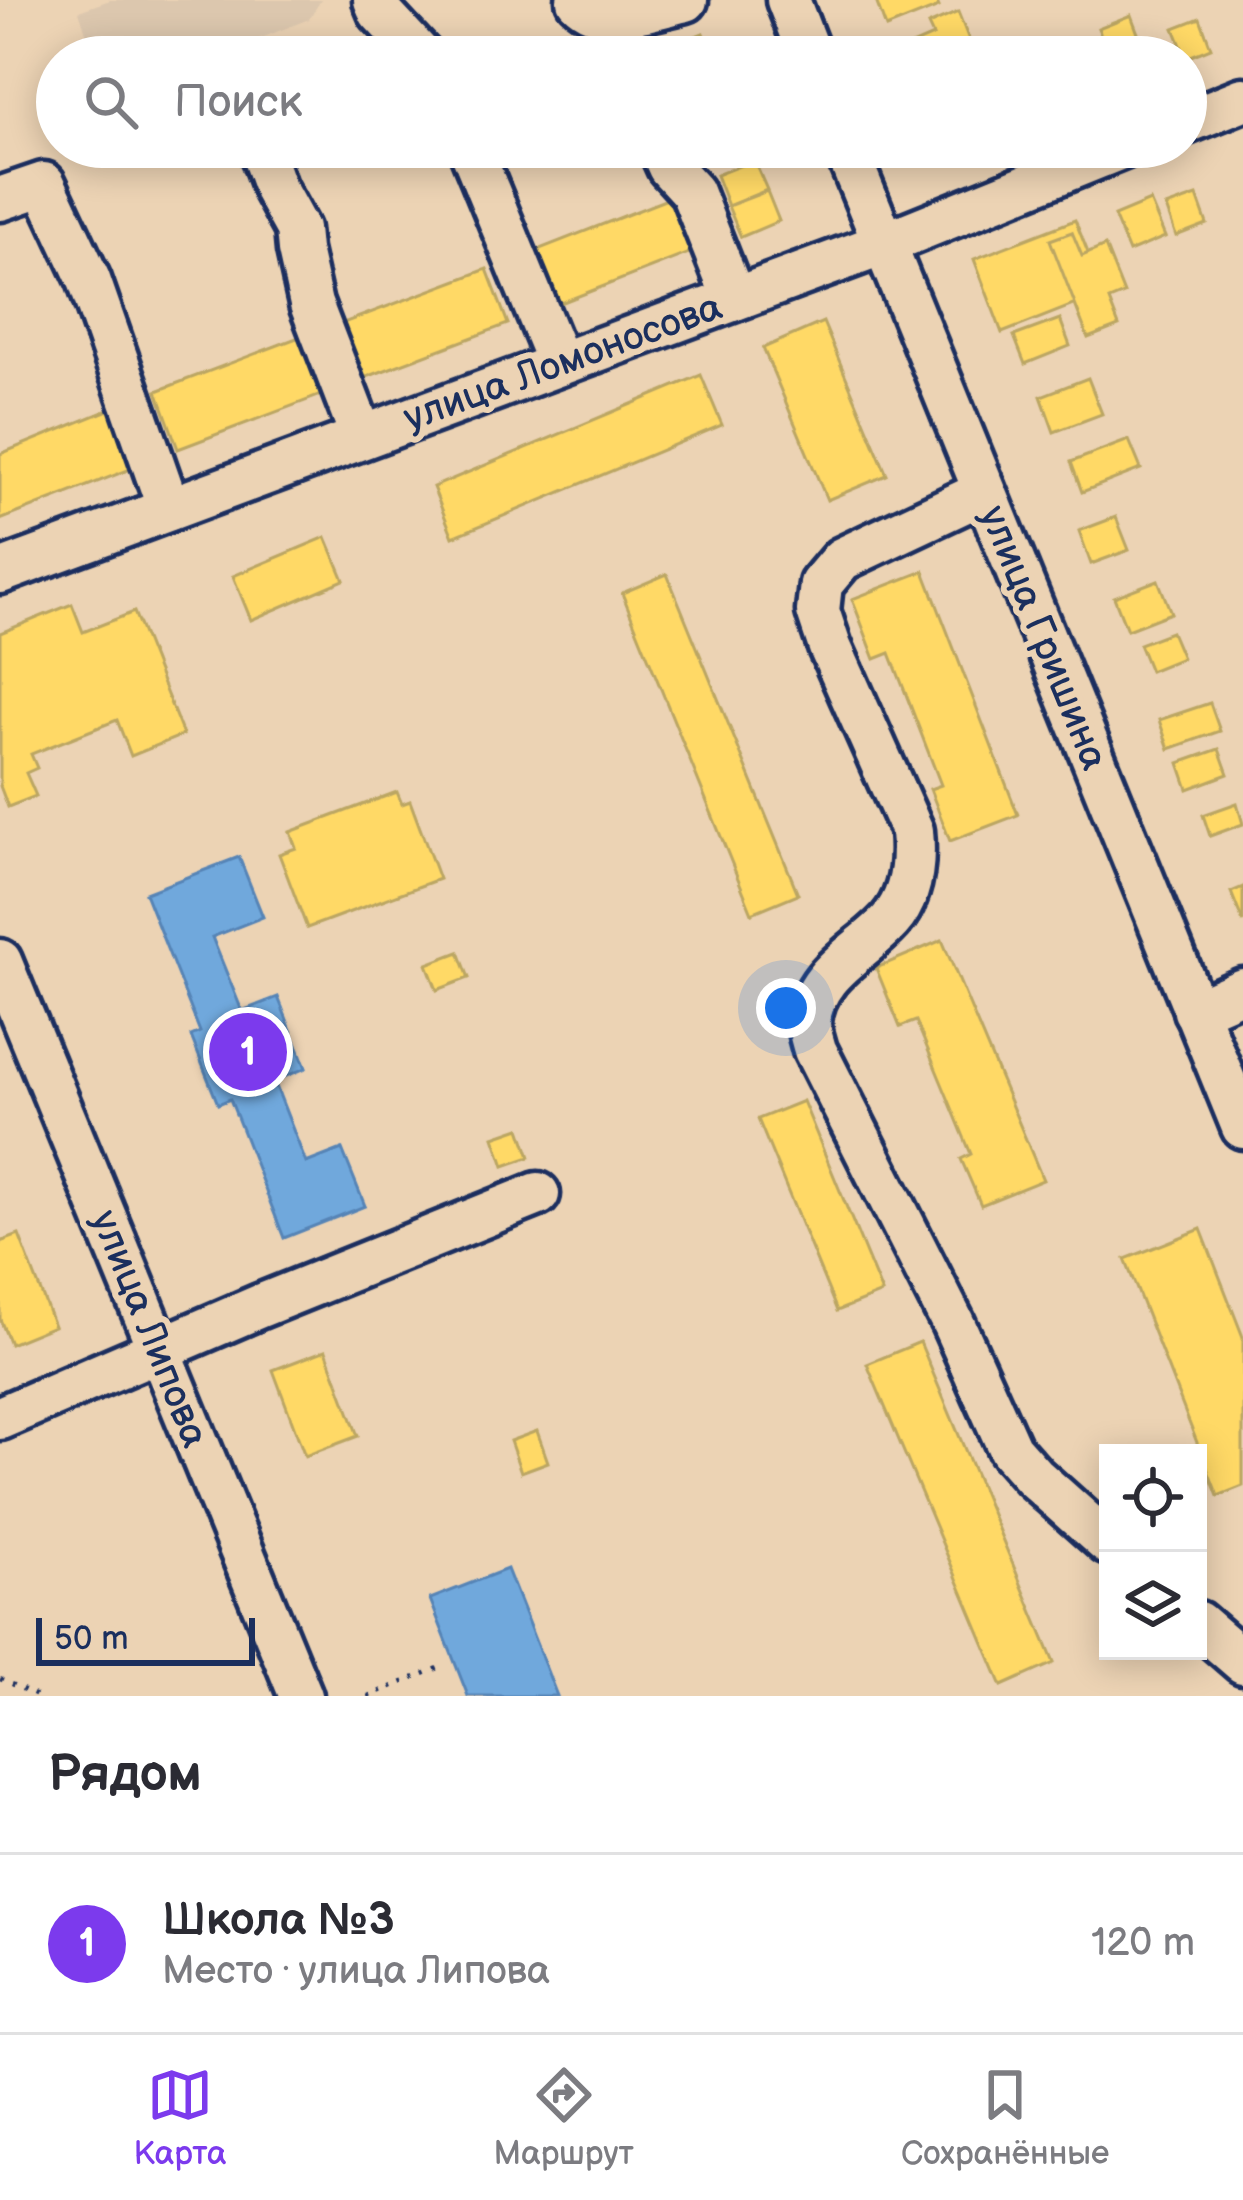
<!DOCTYPE html>
<html lang="ru">
<head>
<meta charset="utf-8">
<style>
	body { margin:0; font-family:"Balsamiq Sans",sans-serif; background:#f2f2f3; color:#2b2b33 }
	.controls { position:absolute; right:36px; bottom:36px; display:grid; overflow:hidden; border-radius:0px; box-shadow:0 6px 30px #0003 }
	.controls button { width:108px; height:108px; display:grid; place-items:center; padding:0; border:0; border-bottom:3px solid #e1e1e2; background:#fff; color:#2b2b33; font:60px sans-serif }
	.scale { position:absolute; left:36px; bottom:30px; width:219px; box-sizing:border-box; padding-left:12px; border:6px solid #1b2f5e; border-top:0; font-size:33px; line-height:42px; white-space:nowrap; color:#1b2f5e; -webkit-text-stroke:9px #ecd3b4; paint-order:stroke }
	.you { position:absolute; left:786px; top:1008px; width:42px; height:42px; margin:-30px; border:9px solid #fff; border-radius:50%; background:#1a73e8; box-shadow:0 0 0 18px #1a73e833 }
	.badge { display:grid; place-items:center; width:78px; height:78px; border-radius:50%; background:#7c3aed; color:#fff; font-size:39px; font-weight:700 }
	.pin { position:absolute; translate:-50% -50%; border:6px solid #fff; box-shadow:0 3px 12px #0006 }
	.list { margin:0; padding:0; list-style:none }
	h2 { display:flex; justify-content:space-between; align-items:center; height:156px; margin:0; padding:0 48px; font-size:51px }
	h2 small { font-size:39px; font-weight:400; color:#7c7c81 }
	.list li { display:grid; grid-template-columns:78px 1fr auto; gap:36px; align-items:center; box-sizing:border-box; height:180px; padding:0 48px; border-top:3px solid #e1e1e2 }
	.list b { display:block; font-size:45px; white-space:nowrap }
	.list p { margin:0; font-size:39px; white-space:nowrap; color:#7c7c81 }
	.list em { font-size:39px; font-style:normal; color:#7c7c81 }
	.icon { flex:none; width:66px; height:66px; fill:none; stroke:currentColor; stroke-width:2; stroke-linecap:round; stroke-linejoin:round }
	.map { position:relative; flex:none; width:1243px; height:1696px; overflow:hidden }
	.search { position:absolute; background:#fff; box-shadow:0 6px 30px #0003; left:36px; right:36px; top:36px; height:132px; display:flex; align-items:center; gap:30px; box-sizing:border-box; padding:0 42px; border-radius:66px; color:#7c7c81; font-size:45px }
	.sheet { height:336px; background:#fff }
	nav { display:flex; justify-content:space-around; align-items:center; box-sizing:border-box; height:168px; border-top:3px solid #e1e1e2; background:#fff; font-size:33px; color:#7c7c81 }
	nav a { display:grid; justify-items:center; gap:6px }
	nav .on { color:#7c3aed }
	.map>svg:first-child { display:block }
	.built { fill:#dcc7ae }
	.homes { fill:#ffd966; stroke:#bba664; stroke-width:3 }
	.schools { fill:#6fa8dc; stroke:#5684b6; stroke-width:3 }
	.lines { fill:none; stroke-linecap:round; stroke-linejoin:round }
	.minor-casing { stroke:#1b2f5e; stroke-width:51 }
	.path { stroke:#1b2f5e; stroke-width:4.5; stroke-dasharray:3 9; stroke-linecap:butt }
	.minor { stroke:#ecd3b4; stroke-width:42 }
	.labels { text-anchor:middle; dominant-baseline:central; stroke-width:12; stroke-linejoin:round; paint-order:stroke }
	.street-label { font-size:39px; fill:#1b2f5e; stroke:#ecd3b4 }
</style>
</head>
<body>
<div class="map">
<svg width="1243" height="1696" viewBox="0 0 1243 1696">
	<rect width="100%" height="100%" fill="#ecd3b4"/>
	<filter id="ink" filterUnits="userSpaceOnUse"><feTurbulence type="fractalNoise" baseFrequency=".00833" numOctaves="2"/><feDisplacementMap in="SourceGraphic" scale="24" xChannelSelector="R" yChannelSelector="G"/><feConvolveMatrix kernelMatrix="1 2 1 2 8 2 1 2 1" color-interpolation-filters="sRGB"/></filter>
	<g filter="url(#ink)">
		<polygon class="built" points="110,0 321,0 309,19 213,57 94,57 79,11"/>
		<g class="homes">
			<polygon points="936,0 939,7 886,28 876,1"/>
			<polygon points="958,12 969,40 929,57 917,57 912,45 933,36 928,25"/>
			<polygon points="1131,15 1145,52 1133,57 1110,57 1098,28"/>
			<polygon points="1200,18 1211,48 1186,58 1174,28"/>
			<polygon points="703,33 713,57 646,57 646,56"/>
			<polygon points="933,147 972,147 938,161"/>
			<polygon points="754,160 767,190 728,206 716,175"/>
			<polygon points="767,191 779,221 741,237 728,206"/>
			<polygon points="680,194 702,248 558,304 537,250"/>
			<polygon points="1197,196 1207,224 1176,236 1166,207"/>
			<polygon points="1150,201 1165,237 1129,252 1114,216"/>
			<polygon points="1075,220 1104,293 1002,333 974,259"/>
			<polygon points="1072,232 1082,256 1105,246 1124,294 1109,300 1119,326 1088,338 1050,240"/>
			<polygon points="487,269 508,324 364,378 343,323"/>
			<polygon points="1060,319 1070,346 1025,364 1014,336"/>
			<polygon points="823,322 887,475 827,500 763,348"/>
			<polygon points="302,336 324,394 178,449 157,391"/>
			<polygon points="701,375 722,425 453,537 433,487"/>
			<polygon points="1088,378 1102,414 1054,432 1041,396"/>
			<polygon points="113,408 136,467 0,520 0,454"/>
			<polygon points="1129,440 1141,469 1082,492 1071,462"/>
			<polygon points="1116,517 1129,550 1091,564 1079,531"/>
			<polygon points="326,537 344,580 251,620 233,576"/>
			<polygon points="924,571 1018,815 950,841 930,789 941,785 890,653 875,659 852,599"/>
			<polygon points="667,574 798,894 752,913 622,593"/>
			<polygon points="1158,580 1171,613 1127,630 1114,597"/>
			<polygon points="72,604 83,632 134,612 183,735 131,756 117,720 31,754 37,768 26,773 36,796 8,807 0,786 0,633"/>
			<polygon points="1171,632 1182,658 1150,671 1139,644"/>
			<polygon points="1210,703 1220,731 1169,749 1159,720"/>
			<polygon points="1219,749 1228,774 1188,789 1179,763"/>
			<polygon points="397,792 402,804 410,801 439,879 307,928 279,854 296,848 290,832"/>
			<polygon points="1237,803 1243,824 1210,836 1203,815"/>
			<polygon points="1243,887 1243,922 1231,892"/>
			<polygon points="942,940 1043,1180 981,1205 961,1159 971,1154 916,1021 900,1027 876,968"/>
			<polygon points="459,952 469,978 437,990 427,964"/>
			<polygon points="803,1101 882,1293 837,1311 758,1119"/>
			<polygon points="520,1128 530,1157 504,1166 494,1137"/>
			<polygon points="1201,1229 1243,1337 1243,1486 1218,1496 1125,1259"/>
			<polygon points="19,1235 54,1326 10,1344 0,1319 0,1242"/>
			<polygon points="920,1342 1054,1663 1002,1686 867,1364"/>
			<polygon points="326,1350 358,1436 305,1456 273,1370"/>
			<polygon points="537,1431 548,1462 521,1472 510,1441"/>
		</g>
		<g class="schools">
			<polygon points="239,857 263,917 212,937 242,1011 278,997 306,1068 274,1081 306,1163 342,1149 365,1206 284,1238 230,1099 218,1104 191,1036 200,1032 145,893"/>
			<polygon points="507,1569 557,1696 468,1696 430,1599"/>
		</g>
		<g class="lines">
			<defs>
				<g id="minor">
					<polyline points="375,0 380,12 422,57"/>
					<path d="M578,0c26,27 76,7 108,0"/>
					<polyline points="788,0 810,57"/>
					<polyline points="1186,122 1243,99"/>
					<polyline points="260,147 275,189 297,229 299,250 311,304 362,437"/>
					<polyline points="470,147 559,364"/>
					<polyline points="660,147 669,167 692,192 734,299"/>
					<polyline points="845,147 1243,1127"/>
					<polyline points="0,199 44,184 89,280 169,509"/>
					<path d="M984,492l-142,67 -21,25 -3,27 12,36 82,184c3,32 0,65 -22,90 -29,32 -78,52 -81,102 0,8 4,19 6,27l138,273 57,127 24,27 74,66"/>
					<polyline points="0,572 883,244 1123,147"/>
					<polyline points="0,961 301,1696"/>
					<polyline points="1195,1011 1243,990"/>
					<polyline points="0,1418 260,1306 538,1194"/>
					<polyline points="1198,1623 1243,1662"/>
				</g>
			</defs>
			<use href="#minor" class="minor-casing"/>
			<g class="path">
				<polyline points="0,1679 37,1696"/>
				<polyline points="368,1696 441,1667"/>
			</g>
			<use href="#minor" class="minor"/>
		</g>
	</g>
	<g class="labels">
		<g class="street-label">
			<text transform="translate(563 363) rotate(-20)">улица Ломоносова</text>
			<text transform="translate(1043 638) rotate(68)">улица Гришина</text>
			<text transform="translate(149 1329) rotate(68)">улица Липова</text>
		</g>
	</g>
</svg>
<div class="controls">
<button><svg class="icon" aria-label="locate" viewBox="0 0 24 24"><circle cx="12" cy="12" r="6"/><path d="M12 2v4M12 18v4M2 12h4M18 12h4"/></svg></button>
<button><svg class="icon" aria-label="layers" viewBox="0 0 24 24"><path d="M12 4l9 5-9 5-9-5zM3 14l9 5 9-5"/></svg></button>
</div>
<div class="scale">50 m</div>
<div class="you"></div>
<div class="pin badge" style="left:248px;top:1052px">1</div>
<div class="search"><svg class="icon" aria-label="search" viewBox="0 0 24 24"><circle cx="10" cy="10" r="6"/><path d="M15 15l6 6"/></svg>Поиск</div>
</div>
<section class="sheet">
<h2>Рядом<small></small></h2>
<ul class="list">
<li><span class="badge">1</span><div><b>Школа №3</b><p>Место · улица Липова</p></div><em>120 m</em></li>
</ul>
</section>
<nav>
<a class="on"><svg class="icon" aria-label="map" viewBox="0 0 24 24"><path d="M3 6l6-2 6 2 6-2v14l-6 2-6-2-6 2zM9 4v14M15 6v14"/></svg>Карта</a>
<a><svg class="icon" aria-label="directions" viewBox="0 0 24 24"><path d="M12 3l9 9-9 9-9-9zM9 14v-3h6M13 9l2 2-2 2"/></svg>Маршрут</a>
<a><svg class="icon" aria-label="saved" viewBox="0 0 24 24"><path d="M7 4h10v16l-5-4-5 4z"/></svg>Сохранённые</a>
</nav>
</body>
</html>
